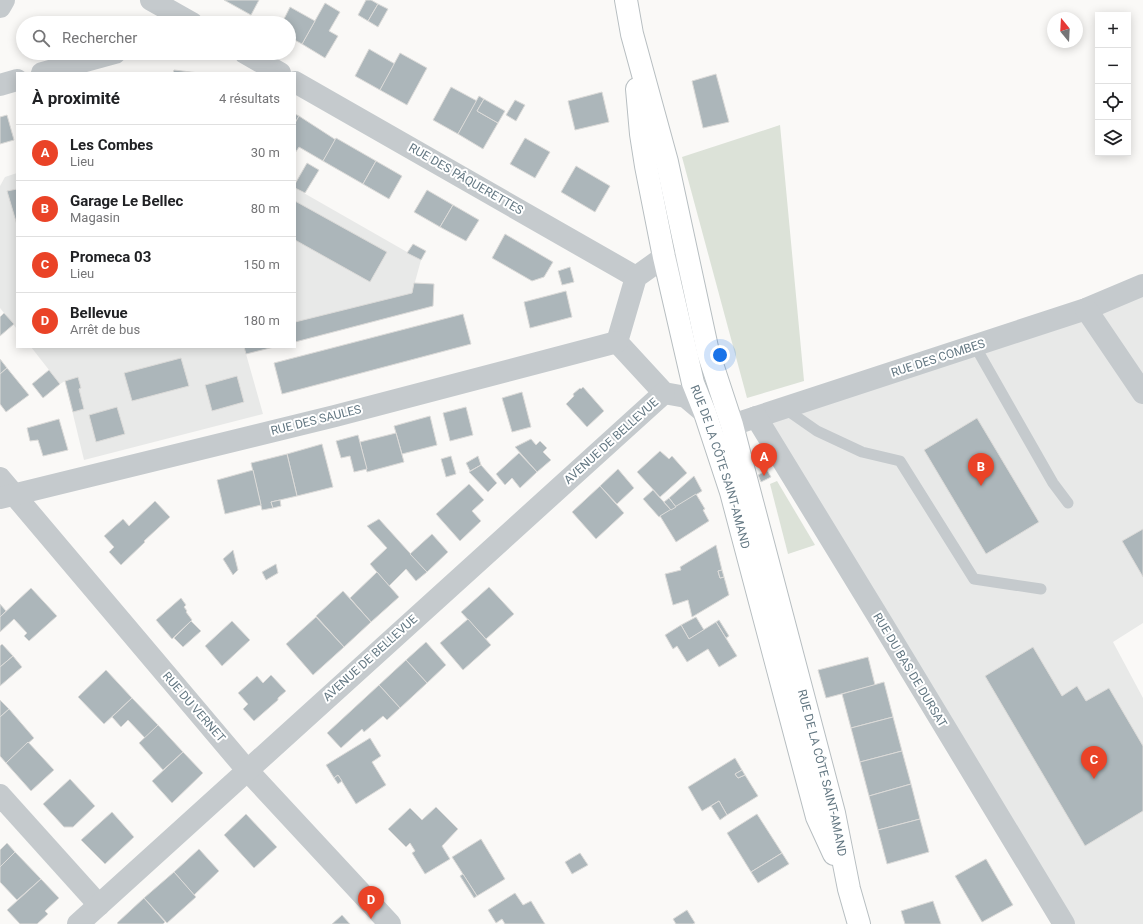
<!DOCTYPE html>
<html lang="fr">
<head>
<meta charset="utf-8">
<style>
	body { margin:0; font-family:Roboto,sans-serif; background:#f2f2f2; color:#202124 }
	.controls { position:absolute; right:12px; top:12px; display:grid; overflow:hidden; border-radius:0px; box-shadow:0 2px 10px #0003 }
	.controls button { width:36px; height:36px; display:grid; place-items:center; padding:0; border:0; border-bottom:1px solid #e0e0e0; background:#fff; color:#202124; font:20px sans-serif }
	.compass { position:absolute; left:1047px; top:12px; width:36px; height:36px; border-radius:50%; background:#fff; box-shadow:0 2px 10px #0003; rotate:342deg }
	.you { position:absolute; left:720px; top:355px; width:14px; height:14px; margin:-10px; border:3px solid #fff; border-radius:50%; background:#1a73e8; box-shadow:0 0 0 6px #1a73e833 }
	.badge { display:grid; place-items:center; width:26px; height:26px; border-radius:50%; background:#ea4327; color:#fff; font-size:13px; font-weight:700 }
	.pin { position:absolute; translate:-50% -33px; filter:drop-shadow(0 1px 2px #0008) }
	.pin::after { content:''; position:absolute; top:21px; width:14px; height:12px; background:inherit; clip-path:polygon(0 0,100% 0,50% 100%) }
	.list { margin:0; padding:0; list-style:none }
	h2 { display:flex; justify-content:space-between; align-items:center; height:52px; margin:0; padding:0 16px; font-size:17px }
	h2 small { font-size:13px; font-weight:400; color:#757577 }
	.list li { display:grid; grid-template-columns:26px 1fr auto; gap:12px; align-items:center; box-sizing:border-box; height:56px; padding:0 16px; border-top:1px solid #e0e0e0 }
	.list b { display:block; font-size:15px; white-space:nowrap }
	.list p { margin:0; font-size:13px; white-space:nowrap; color:#757577 }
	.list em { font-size:13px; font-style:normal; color:#757577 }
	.icon { flex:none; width:22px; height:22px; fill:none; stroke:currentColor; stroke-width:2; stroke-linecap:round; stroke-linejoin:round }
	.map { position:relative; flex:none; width:1143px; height:924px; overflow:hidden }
	.search { position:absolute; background:#fff; box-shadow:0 2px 10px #0003; left:16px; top:16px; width:280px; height:44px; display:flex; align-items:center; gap:10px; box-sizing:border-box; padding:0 14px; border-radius:22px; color:#757577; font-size:15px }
	.panel { position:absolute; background:#fff; box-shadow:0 2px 10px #0003; left:16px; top:72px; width:280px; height:276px; border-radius:0px }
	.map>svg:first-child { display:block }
	.built { fill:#e8e9e8 }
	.green { fill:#dce2d8 }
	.building { fill:#acb6ba; stroke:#dcdbd9 }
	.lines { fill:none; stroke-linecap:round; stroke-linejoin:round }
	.secondary-casing { stroke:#b7bec1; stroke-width:24 }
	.lane { stroke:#c5cacd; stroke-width:11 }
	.street { stroke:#c5cacd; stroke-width:22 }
	.secondary { stroke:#fff; stroke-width:22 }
	.labels { text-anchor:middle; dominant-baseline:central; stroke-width:4; stroke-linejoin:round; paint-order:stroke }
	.street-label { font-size:12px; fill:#647883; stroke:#fff }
</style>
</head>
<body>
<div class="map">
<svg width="1143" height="924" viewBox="0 0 1143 924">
	<rect width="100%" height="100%" fill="#faf9f7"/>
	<g class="built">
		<polygon points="17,173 17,329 0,308 0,186 5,177"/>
		<polygon points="295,188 421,260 412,293 295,322"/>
		<polygon points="1143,285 1143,623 1113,642 1143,698 1143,924 1064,924 756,417"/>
		<polygon points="31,347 244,347 263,414 84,460 65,381 60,384"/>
	</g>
	<g class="green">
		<polygon points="780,125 804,381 747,398 682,157"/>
		<polygon points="777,481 815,545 788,554 770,484"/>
	</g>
	<g class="building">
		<polygon points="224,0 259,0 251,15"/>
		<polygon points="366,0 371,0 378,4 368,21 358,15"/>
		<polygon points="325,3 340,12 329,31 338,36 325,58 302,44"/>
		<polygon points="378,4 388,9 378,27 368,21"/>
		<polygon points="290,7 315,21 302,44 289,37 289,23 282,23"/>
		<polygon points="369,49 395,64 380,90 355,76"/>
		<polygon points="400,53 427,68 407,105 380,90"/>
		<polygon points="174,70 199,73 173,73"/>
		<polygon points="716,74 729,122 703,128 692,81"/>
		<polygon points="451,87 477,101 458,134 433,120"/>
		<polygon points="602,92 609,122 575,130 568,101"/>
		<polygon points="479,96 484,99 477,111 498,123 483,149 458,134"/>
		<polygon points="484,99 505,111 498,123 477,111"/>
		<polygon points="515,100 525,105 516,121 506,115"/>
		<polygon points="295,114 299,116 295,123"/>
		<polygon points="7,115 14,140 0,144 0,117"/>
		<polygon points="299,116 336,140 323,161 299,147 295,153 295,123"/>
		<polygon points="336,138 376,161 363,184 323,161"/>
		<polygon points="525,138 550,152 535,178 510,164"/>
		<polygon points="376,161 402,176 389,199 363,184"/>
		<polygon points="307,163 319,170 305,193 295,188 295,184"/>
		<polygon points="576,166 610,186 595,212 561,192"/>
		<polygon points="17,189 17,225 7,191"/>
		<polygon points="427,190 453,205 440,227 414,212"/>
		<polygon points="295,201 387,252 370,282 295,240"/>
		<polygon points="453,205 479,220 466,241 440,227"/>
		<polygon points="505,234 553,262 544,277 532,281 492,258"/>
		<polygon points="413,244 426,251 421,260 407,253"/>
		<polygon points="570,267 574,282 562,285 558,271"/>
		<polygon points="414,283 434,284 433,306 295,342 295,322 412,293"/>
		<polygon points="566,291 572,317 530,328 524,302"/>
		<polygon points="4,313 14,324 0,336 0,317"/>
		<polygon points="463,314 471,344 282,394 274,363"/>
		<polygon points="244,347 274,347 246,354"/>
		<polygon points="181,358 189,386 132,401 124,373"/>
		<polygon points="0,359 7,368 0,374"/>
		<polygon points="7,368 29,395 6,412 0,404 0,374"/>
		<polygon points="49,370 60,384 43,398 32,384"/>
		<polygon points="237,376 244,402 212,411 205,385"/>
		<polygon points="78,377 81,388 79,389 84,409 73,412 65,381"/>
		<polygon points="583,387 604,411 587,427 566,404 574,396 573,394 580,388 581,389"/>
		<polygon points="522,392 531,427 512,432 502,398"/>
		<polygon points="117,407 125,434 96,442 89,415"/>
		<polygon points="466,407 473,435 450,441 443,413"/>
		<polygon points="430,416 437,445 402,454 394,426"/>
		<polygon points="977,418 1039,522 986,554 924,450"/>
		<polygon points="59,419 68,450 43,456 38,440 30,441 27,428"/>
		<polygon points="396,433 404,462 367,472 360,442"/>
		<polygon points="358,435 367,469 354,472 350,456 341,458 336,441"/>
		<polygon points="531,439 536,445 540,441 547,448 543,452 551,460 537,472 515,447"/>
		<polygon points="322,444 333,487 297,496 287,454"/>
		<polygon points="660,451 669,459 672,456 687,473 660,497 637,472"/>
		<polygon points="519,453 537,472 520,488 512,478 505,485 496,474"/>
		<polygon points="287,454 297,496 271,502 273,508 262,510 251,463"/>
		<polygon points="451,456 456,474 446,477 441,459"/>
		<polygon points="478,456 481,465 470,471 466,463"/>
		<polygon points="481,465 497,483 488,492 469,472"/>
		<polygon points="618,469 634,488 617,504 600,486"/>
		<polygon points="253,470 261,505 225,514 217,480"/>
		<polygon points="767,470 771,477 761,482 758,475"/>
		<polygon points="694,476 702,491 676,507 669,498"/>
		<polygon points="469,484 484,500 472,511 481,521 460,541 436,514"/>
		<polygon points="600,486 624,513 596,539 572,512"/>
		<polygon points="653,490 671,510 659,517 643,499"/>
		<polygon points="696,494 705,509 703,510 709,521 676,542 660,516"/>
		<polygon points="669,498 676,507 671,510 664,502"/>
		<polygon points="280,500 281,506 273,508 271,502"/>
		<polygon points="155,501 170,517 144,541 145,542 121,565 109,552 114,547 104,536 123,519 129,526"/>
		<polygon points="379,519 427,572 416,581 406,569 389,586 370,564 387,548 367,526"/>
		<polygon points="1143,529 1143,577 1122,541"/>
		<polygon points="432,534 448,552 427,572 410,554"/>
		<polygon points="716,545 722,570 718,571 720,578 724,577 729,595 692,617 688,600 673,605 665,574 681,570 680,567"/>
		<polygon points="233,550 238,570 233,575 223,559"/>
		<polygon points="276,564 278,573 266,580 262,572"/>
		<polygon points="722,570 724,577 720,578 718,571"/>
		<polygon points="377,572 399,597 371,622 350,598"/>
		<polygon points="489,587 514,614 486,639 461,612"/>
		<polygon points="31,588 57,616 29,641 24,636 27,633 14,619 0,632 0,617"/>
		<polygon points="343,591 371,622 344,647 316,616"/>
		<polygon points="181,598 186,605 184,607 187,611 186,612 192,620 172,639 156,620"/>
		<polygon points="0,604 6,611 0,617"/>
		<polygon points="316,617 344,647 313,675 286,644"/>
		<polygon points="696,617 704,630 689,639 681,625"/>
		<polygon points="468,619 491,645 463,670 440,643"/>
		<polygon points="719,620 729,636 726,638 716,622"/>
		<polygon points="191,621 201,631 183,647 174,638"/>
		<polygon points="232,621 250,640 222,666 205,646"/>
		<polygon points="716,622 737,656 719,667 708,649 687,662 677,646 673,649 665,635 681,625 689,639"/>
		<polygon points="426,642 446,665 427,683 406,660"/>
		<polygon points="2,644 13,656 0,667 0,646"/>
		<polygon points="1033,647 1062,696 1077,686 1086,701 1109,688 1143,746 1143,811 1085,846 985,676"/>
		<polygon points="13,656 22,667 0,686 0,667"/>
		<polygon points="868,657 875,685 826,698 818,670"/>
		<polygon points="406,660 427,683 400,708 379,685"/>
		<polygon points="106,670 132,698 104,724 78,697"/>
		<polygon points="271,675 286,691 278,698 278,700 254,721 243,709 248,704 238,693 257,676 263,683"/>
		<polygon points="884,682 893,717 851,728 842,694"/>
		<polygon points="379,685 400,708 387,720 383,716 364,732 362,729 341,748 327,733"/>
		<polygon points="132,698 158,725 145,738 128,720 121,727 112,717"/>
		<polygon points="0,700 9,709 0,717"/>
		<polygon points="9,709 34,738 6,763 0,756 0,717"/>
		<polygon points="893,717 902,751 860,762 851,728"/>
		<polygon points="158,725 183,752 163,770 139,743"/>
		<polygon points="370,738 381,756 372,762 386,785 356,804 338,775 334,778 326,765"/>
		<polygon points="28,742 54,770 31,791 6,763"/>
		<polygon points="902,751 911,784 869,796 860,762"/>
		<polygon points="183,752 203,773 172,803 152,781"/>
		<polygon points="735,758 742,770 735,774 738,778 745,775 758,796 727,815 719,801 702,811 688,787"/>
		<polygon points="742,770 745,775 738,778 735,774"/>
		<polygon points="338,775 342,781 338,784 334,778"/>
		<polygon points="70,779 95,806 73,827 64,827 43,804"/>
		<polygon points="911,784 920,819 878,830 869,796"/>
		<polygon points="719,801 727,815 720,820 711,806"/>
		<polygon points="436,807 458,829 442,846 450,859 425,874 412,853 415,851 410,843 406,847 388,829 410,808 422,820"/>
		<polygon points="112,812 134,837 105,864 81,840"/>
		<polygon points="246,814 277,847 254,868 224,835"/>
		<polygon points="757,814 782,853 751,872 727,833"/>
		<polygon points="920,819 929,852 887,864 878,830"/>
		<polygon points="481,839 505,879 477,896 452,857"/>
		<polygon points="7,843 15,852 0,867 0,850"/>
		<polygon points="199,849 219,871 194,895 174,872"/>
		<polygon points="15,852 41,879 17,900 0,882 0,867"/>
		<polygon points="580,853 588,865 572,874 565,862"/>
		<polygon points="782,853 789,864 758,883 751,872"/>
		<polygon points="986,859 1013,905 982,922 955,876"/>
		<polygon points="174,872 196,897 167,923 144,898"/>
		<polygon points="463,874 477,896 474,898 460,876"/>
		<polygon points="41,879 59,898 45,911 48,914 37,924 20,924 7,910"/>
		<polygon points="515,893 523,905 531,901 545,924 505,924 502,919 496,923 488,910"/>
		<polygon points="144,898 165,922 163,924 118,924 117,923"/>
		<polygon points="933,901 941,924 905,924 901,911"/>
		<polygon points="687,910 695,923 693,924 676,924 673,919"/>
		<polygon points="342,915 350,924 332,924"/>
	</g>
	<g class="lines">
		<defs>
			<g id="secondary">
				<path id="s1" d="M626,0l6,34 35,128 41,190 24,73 8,31 94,357 15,76 10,35"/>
				<path id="s2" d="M637,89l4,45 5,32 18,91 29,126 12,30 26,79 86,325 17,37"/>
			</g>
		</defs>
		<use href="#secondary" class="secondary-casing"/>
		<g class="lane">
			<polyline points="975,346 1053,483 1068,503"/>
			<polyline points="784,408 817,431 862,452 900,461 974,579 1041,589"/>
		</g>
		<g class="street">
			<polyline points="151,0 192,23"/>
			<polyline points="0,7 4,0"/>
			<polyline points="245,53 280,73"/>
			<polyline points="42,73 115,53"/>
			<polyline points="295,82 636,277"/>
			<polyline points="0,85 17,80"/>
			<polyline points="677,269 676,266 664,257 636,277 617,342 664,393 686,397 705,413 732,425 1086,309 1143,285"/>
			<polyline points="1086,309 1143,393"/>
			<polyline points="756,417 882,623 1064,924"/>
			<polyline points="0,478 247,770 390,924"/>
			<polyline points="0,498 335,416 617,342"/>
			<polyline points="0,795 99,905"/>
			<polyline points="78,924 664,393"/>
		</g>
		<use href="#secondary" class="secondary"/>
	</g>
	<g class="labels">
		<g class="street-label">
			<text transform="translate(466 179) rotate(30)">RUE DES PÂQUERETTES</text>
			<text transform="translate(938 358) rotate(-18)">RUE DES COMBES</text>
			<text transform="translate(316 420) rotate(-14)">RUE DES SAULES</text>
			<text transform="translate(611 441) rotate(-42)">AVENUE DE BELLEVUE</text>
			<text stroke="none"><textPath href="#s2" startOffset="388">RUE DE LA CÔTE SAINT-AMAND</textPath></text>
			<text transform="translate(370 658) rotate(-42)">AVENUE DE BELLEVUE</text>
			<text transform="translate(910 670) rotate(59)">RUE DU BAS DE DURSAT</text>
			<text transform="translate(194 707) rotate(49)">RUE DU VERNET</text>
			<text stroke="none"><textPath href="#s1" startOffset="798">RUE DE LA CÔTE SAINT-AMAND</textPath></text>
		</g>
	</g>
</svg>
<div class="controls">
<button>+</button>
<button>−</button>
<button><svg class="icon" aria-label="locate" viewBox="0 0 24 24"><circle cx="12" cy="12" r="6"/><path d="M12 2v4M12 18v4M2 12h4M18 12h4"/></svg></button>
<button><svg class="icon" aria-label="layers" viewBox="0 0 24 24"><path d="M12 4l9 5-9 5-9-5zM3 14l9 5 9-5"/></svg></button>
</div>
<svg class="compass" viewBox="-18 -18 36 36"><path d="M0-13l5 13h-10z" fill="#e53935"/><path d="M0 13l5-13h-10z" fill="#757577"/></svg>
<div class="you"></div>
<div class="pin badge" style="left:764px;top:476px">A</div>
<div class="pin badge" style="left:981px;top:486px">B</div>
<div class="pin badge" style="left:1094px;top:779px">C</div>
<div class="pin badge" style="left:371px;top:919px">D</div>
<div class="search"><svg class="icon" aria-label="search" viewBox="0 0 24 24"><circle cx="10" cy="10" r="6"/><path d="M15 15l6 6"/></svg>Rechercher</div>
<section class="panel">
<h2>À proximité<small>4 résultats</small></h2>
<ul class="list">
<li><span class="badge">A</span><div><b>Les Combes</b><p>Lieu</p></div><em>30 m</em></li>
<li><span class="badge">B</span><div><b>Garage Le Bellec</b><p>Magasin</p></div><em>80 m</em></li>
<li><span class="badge">C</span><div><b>Promeca 03</b><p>Lieu</p></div><em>150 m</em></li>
<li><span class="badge">D</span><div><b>Bellevue</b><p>Arrêt de bus</p></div><em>180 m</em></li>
</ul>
</section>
</div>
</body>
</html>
